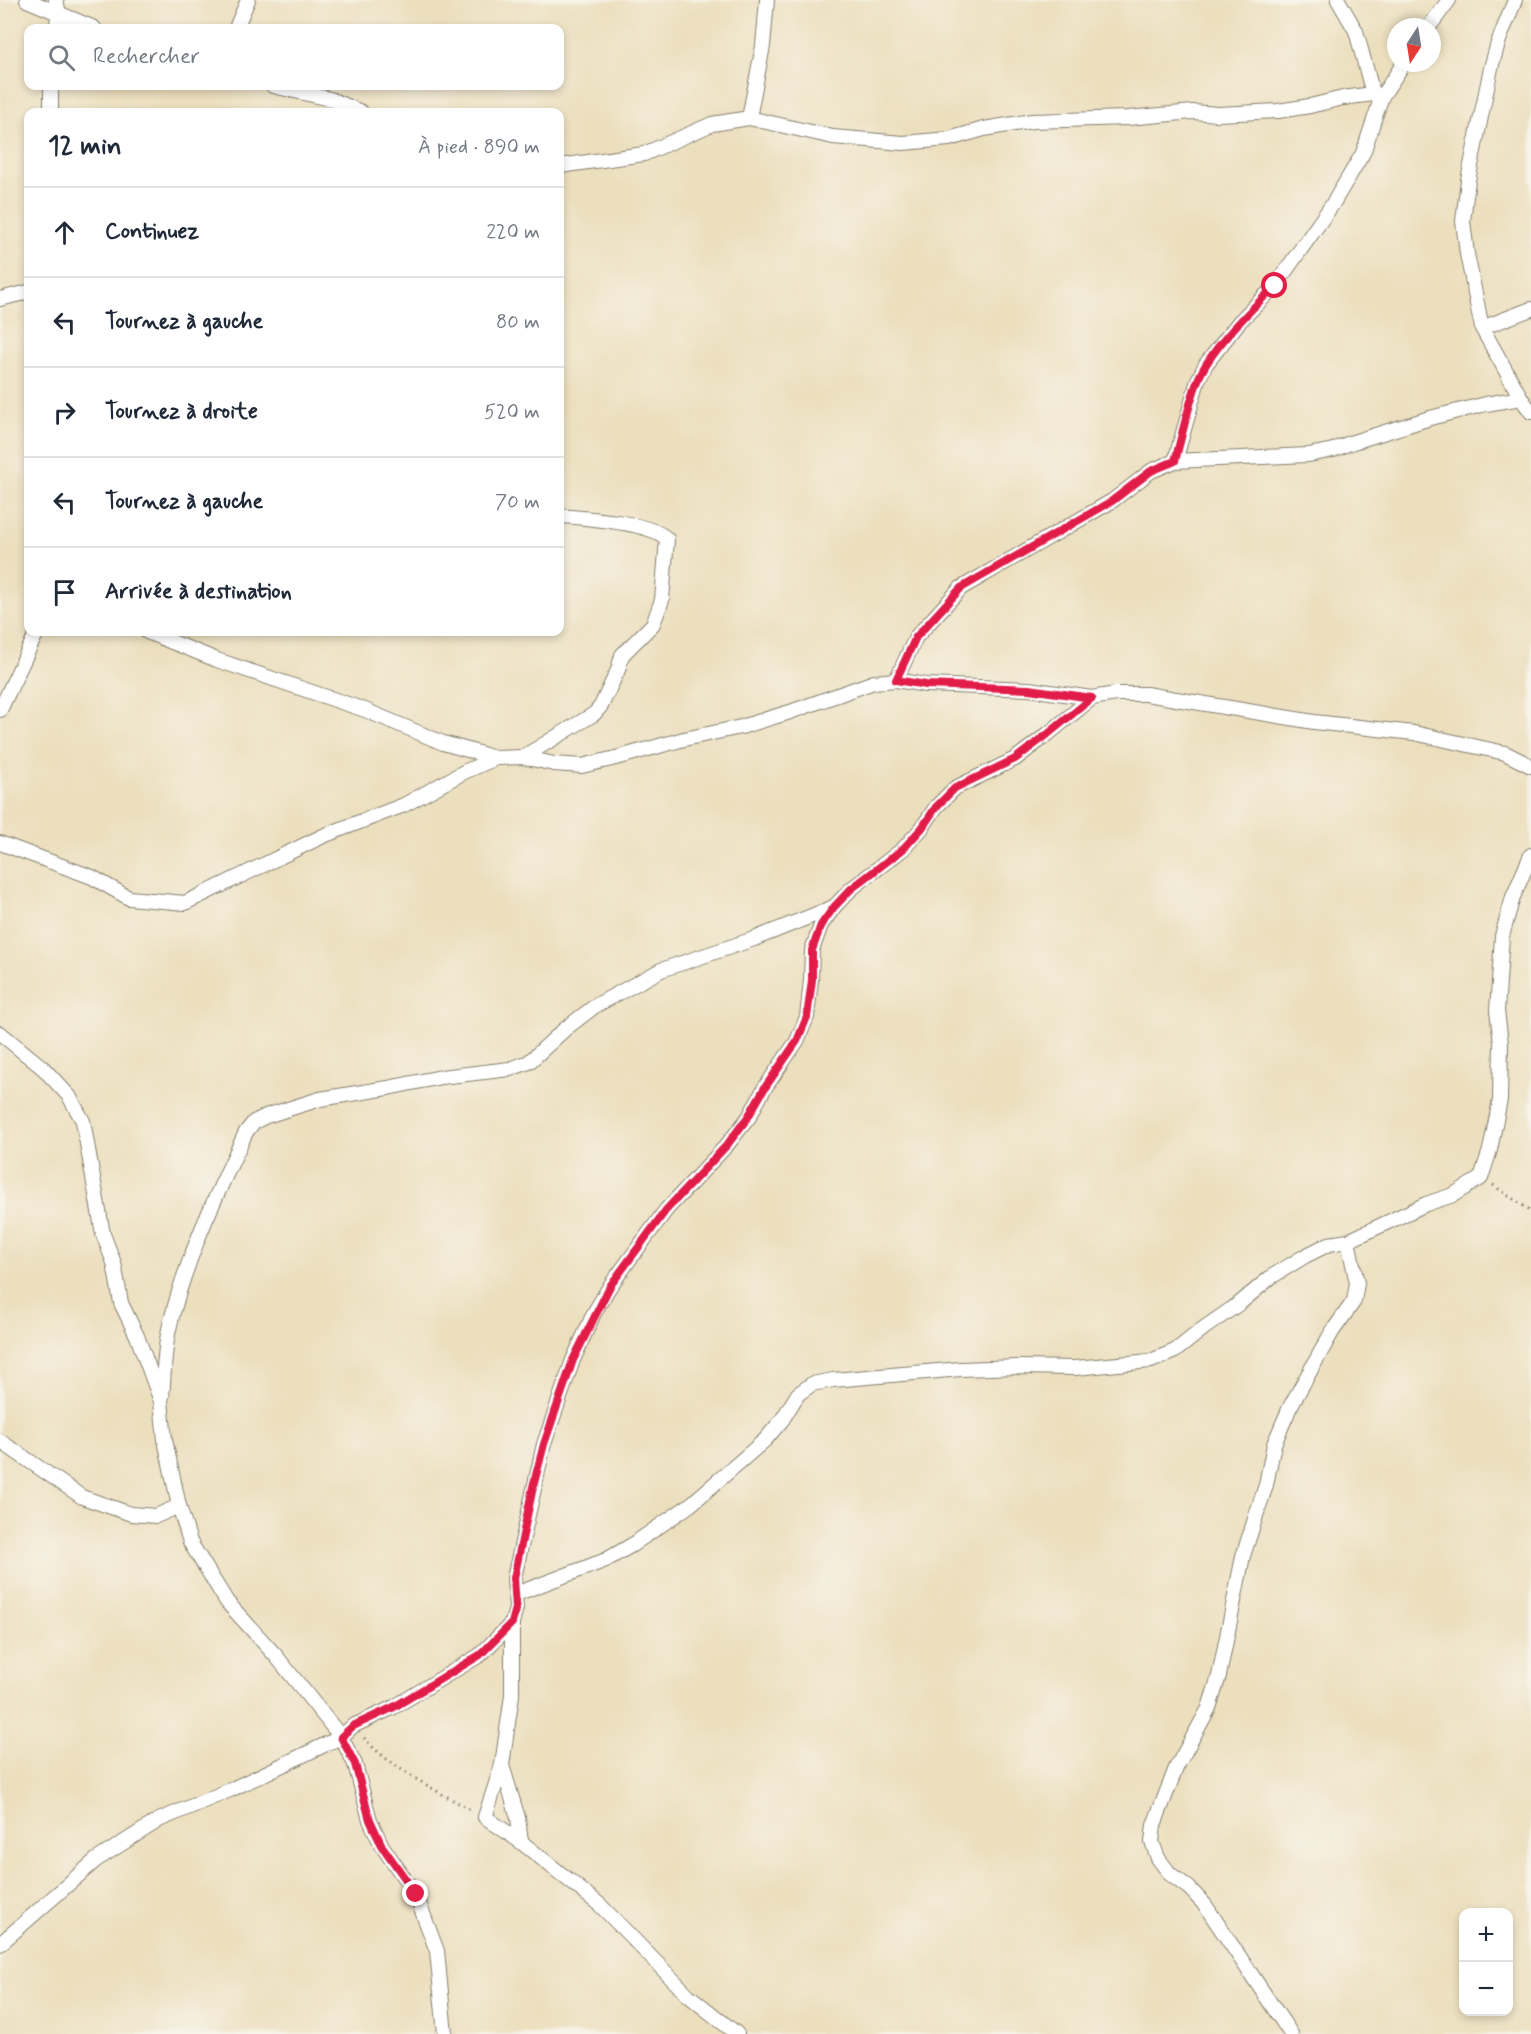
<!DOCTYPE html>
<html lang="fr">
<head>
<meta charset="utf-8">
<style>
	body { margin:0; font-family:Mynerve,sans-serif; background:#f2f2f3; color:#1f2937 }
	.controls { position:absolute; right:18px; bottom:18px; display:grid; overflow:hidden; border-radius:12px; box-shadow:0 3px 9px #0003 }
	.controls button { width:54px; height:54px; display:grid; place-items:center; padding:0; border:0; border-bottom:2px solid #e0e1e3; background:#fff; color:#1f2937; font:30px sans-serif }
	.compass { position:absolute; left:1387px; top:18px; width:54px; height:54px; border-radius:50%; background:#fff; box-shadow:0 3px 9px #0003; rotate:192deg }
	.stop { position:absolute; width:18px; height:18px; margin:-14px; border:4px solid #e11d48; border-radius:50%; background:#fff }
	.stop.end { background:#e11d48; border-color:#fff; box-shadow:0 2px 6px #0008 }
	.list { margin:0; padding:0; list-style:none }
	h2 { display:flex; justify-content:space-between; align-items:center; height:78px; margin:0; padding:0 24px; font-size:26px }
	h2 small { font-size:20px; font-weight:400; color:#747a83 }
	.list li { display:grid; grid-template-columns:39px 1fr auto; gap:18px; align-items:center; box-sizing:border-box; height:90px; padding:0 24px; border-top:2px solid #e0e1e3 }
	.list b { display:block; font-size:22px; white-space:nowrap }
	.list em { font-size:20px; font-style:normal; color:#747a83 }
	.icon { flex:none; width:33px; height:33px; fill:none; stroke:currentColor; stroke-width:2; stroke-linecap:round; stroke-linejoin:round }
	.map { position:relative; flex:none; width:1531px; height:2034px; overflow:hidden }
	.search { position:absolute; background:#fff; box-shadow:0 3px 9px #0003; left:24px; top:24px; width:540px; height:66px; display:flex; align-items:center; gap:15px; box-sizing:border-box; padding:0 21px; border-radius:12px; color:#747a83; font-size:22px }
	.panel { position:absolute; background:#fff; box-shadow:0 3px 9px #0003; left:24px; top:108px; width:540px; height:528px; border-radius:12px }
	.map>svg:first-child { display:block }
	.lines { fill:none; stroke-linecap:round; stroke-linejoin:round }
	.street-casing { stroke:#847e6d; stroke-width:16 }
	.path { stroke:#847e6d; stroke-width:3; stroke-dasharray:1.5 4.5; stroke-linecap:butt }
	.street { stroke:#fff; stroke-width:14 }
	.route { stroke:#e11d48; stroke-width:8 }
</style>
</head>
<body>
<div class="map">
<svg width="1531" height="2034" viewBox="0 0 1531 2034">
	<rect width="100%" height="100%" fill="#f7f3e8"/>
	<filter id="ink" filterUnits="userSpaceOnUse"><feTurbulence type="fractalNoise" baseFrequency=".0167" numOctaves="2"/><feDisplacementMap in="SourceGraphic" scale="12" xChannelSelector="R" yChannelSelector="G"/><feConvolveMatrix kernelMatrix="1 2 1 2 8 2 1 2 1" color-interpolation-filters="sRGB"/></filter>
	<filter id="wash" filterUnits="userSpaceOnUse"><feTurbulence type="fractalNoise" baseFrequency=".008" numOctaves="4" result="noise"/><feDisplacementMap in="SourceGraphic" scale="24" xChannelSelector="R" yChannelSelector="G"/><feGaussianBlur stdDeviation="1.35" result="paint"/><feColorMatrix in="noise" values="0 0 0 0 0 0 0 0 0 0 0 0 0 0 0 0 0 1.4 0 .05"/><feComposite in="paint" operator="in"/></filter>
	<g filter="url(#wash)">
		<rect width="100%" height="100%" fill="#ecdfbe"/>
	</g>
	<g filter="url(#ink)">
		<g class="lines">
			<defs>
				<g id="street">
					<polyline points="27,0 94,28"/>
					<polyline points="56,0 59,14 56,28"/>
					<polyline points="1338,0 1356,31 1373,94"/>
					<polyline points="1515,0 1498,43 1491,68 1468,180 1463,221 1467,254 1482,328 1521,398 1531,412"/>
					<polyline points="1429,27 1449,0"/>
					<polyline points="236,28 248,0"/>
					<polyline points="273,86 330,99 361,112"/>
					<polyline points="51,112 51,86"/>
					<polyline points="749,118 763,46 767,0"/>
					<polyline points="560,166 644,154 712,124 749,118 833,137 903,143 949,139 984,129 1032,121 1128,118 1193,112 1218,114 1278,111 1310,106 1343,98 1373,94 1382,96 1404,63"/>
					<polyline points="0,299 28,292"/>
					<polyline points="1482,328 1531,309"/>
					<polyline points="1175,461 1198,380 1206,364 1239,322 1275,286 1332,205 1363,153 1382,96"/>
					<polyline points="147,632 217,660 365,710 443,743 496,758"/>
					<polyline points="896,680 916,637 961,588 1112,501 1151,471 1175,461 1309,455 1333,450 1350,443 1430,418 1486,404 1521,398"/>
					<polyline points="0,710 37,632"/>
					<path d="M523,757l71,-43 7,-8 17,-36 4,-15 31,-31 9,-24 5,-61c-17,-17 -82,-21 -107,-23"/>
					<polyline points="0,843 92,877 129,898 185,903 323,836 404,805 464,772 496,758 523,757 554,764 582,766 620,757 684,739 741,727 790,712 874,682 896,680 926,685 1029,689 1092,698"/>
					<polyline points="0,1033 43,1068 69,1096 83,1121 103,1234 114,1263 121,1303 137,1336 161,1401 165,1440 179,1506 190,1542 227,1602 276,1656 341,1737 355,1764 370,1820 382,1846 416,1895 437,1951 445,2034"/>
					<path d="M162,1397c2,-22 2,-46 7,-68 16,-70 47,-133 77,-197l8,-10 12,-6 54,-17 68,-11 53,-11 69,-8 19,-7 36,-33 30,-23 66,-36 93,-31 80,-32"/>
					<polyline points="0,1441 82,1497 131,1514 156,1516 179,1506"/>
					<polyline points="516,1594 606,1560 632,1545 690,1505 765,1440 782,1420 798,1394 812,1384 833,1380 961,1369 1018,1367 1075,1368 1151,1361 1175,1351 1204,1328 1240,1303 1271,1277 1305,1256 1329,1244 1348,1241 1426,1204 1453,1195 1481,1178 1490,1150 1500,1100 1501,1043 1497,1011 1502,936 1513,897 1531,855"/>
					<polyline points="512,1623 512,1695 502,1765 485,1817 521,1842 600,1905 688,1995 737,2034"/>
					<polyline points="502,1765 518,1818 521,1842"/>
					<polyline points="0,1944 96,1860 159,1820 230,1790 341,1737 353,1726 394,1707 480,1655 512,1623 516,1608 514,1578 544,1444 573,1360 594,1313 610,1286 666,1210 727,1145 749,1117 764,1089 797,1041 807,1017 811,980 812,950 821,925 834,907 851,889 903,849 922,828 936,807 955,788 1015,759 1048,734 1092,698 1116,694 1146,694 1314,722 1414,733 1505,753 1531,766"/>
					<polyline points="1291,2034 1205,1905 1189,1888 1170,1874 1158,1858 1152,1842 1154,1825 1176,1768 1209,1708 1219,1676 1243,1556 1266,1485 1274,1444 1290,1407 1332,1332 1354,1301 1357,1283 1348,1241"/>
				</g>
			</defs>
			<use href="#street" class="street-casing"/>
			<g class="path">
				<polyline points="1493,1185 1531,1211"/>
				<path d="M364,1738c25,29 75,54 109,73"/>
			</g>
			<use href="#street" class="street"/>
		</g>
	</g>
	<g class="lines" filter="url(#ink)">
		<path class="route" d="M416,1894l-34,-48 -12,-26 -15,-56 -14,-27 12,-11 41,-19 86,-52 32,-32 4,-15 -2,-30 19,-91 11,-43 29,-84 37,-74 56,-76 61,-65 21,-28 16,-28 33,-48 10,-24 5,-37v-30l9,-25 13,-18 17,-18 52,-40 19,-21 14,-21 19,-19 60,-29 33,-25 44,-36 -63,-9 -103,-4 -30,-5 20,-43 45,-49 151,-87 39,-30 24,-10c7,-26 13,-55 23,-81 13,-32 53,-70 77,-94"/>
	</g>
</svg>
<div class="controls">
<button>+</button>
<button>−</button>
</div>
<svg class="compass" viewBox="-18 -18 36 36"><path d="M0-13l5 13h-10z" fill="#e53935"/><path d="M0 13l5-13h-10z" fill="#747a83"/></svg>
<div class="stop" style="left:1275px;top:286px"></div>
<div class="stop end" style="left:416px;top:1894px"></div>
<div class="search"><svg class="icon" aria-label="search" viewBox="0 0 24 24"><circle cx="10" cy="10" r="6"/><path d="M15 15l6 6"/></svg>Rechercher</div>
<section class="panel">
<h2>12 min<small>À pied · 890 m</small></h2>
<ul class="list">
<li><svg class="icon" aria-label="ahead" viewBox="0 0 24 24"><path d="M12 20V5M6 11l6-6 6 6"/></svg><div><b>Continuez</b></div><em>220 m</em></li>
<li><svg class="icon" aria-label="left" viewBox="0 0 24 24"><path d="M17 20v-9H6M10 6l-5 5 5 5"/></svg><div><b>Tournez à gauche</b></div><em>80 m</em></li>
<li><svg class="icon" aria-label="right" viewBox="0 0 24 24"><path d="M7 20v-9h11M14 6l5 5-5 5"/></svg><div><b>Tournez à droite</b></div><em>520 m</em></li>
<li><svg class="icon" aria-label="left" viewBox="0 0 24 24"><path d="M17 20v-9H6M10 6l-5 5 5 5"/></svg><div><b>Tournez à gauche</b></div><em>70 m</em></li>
<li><svg class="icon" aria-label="arrive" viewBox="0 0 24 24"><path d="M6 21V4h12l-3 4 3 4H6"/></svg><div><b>Arrivée à destination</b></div></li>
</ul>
</section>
</div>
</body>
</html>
